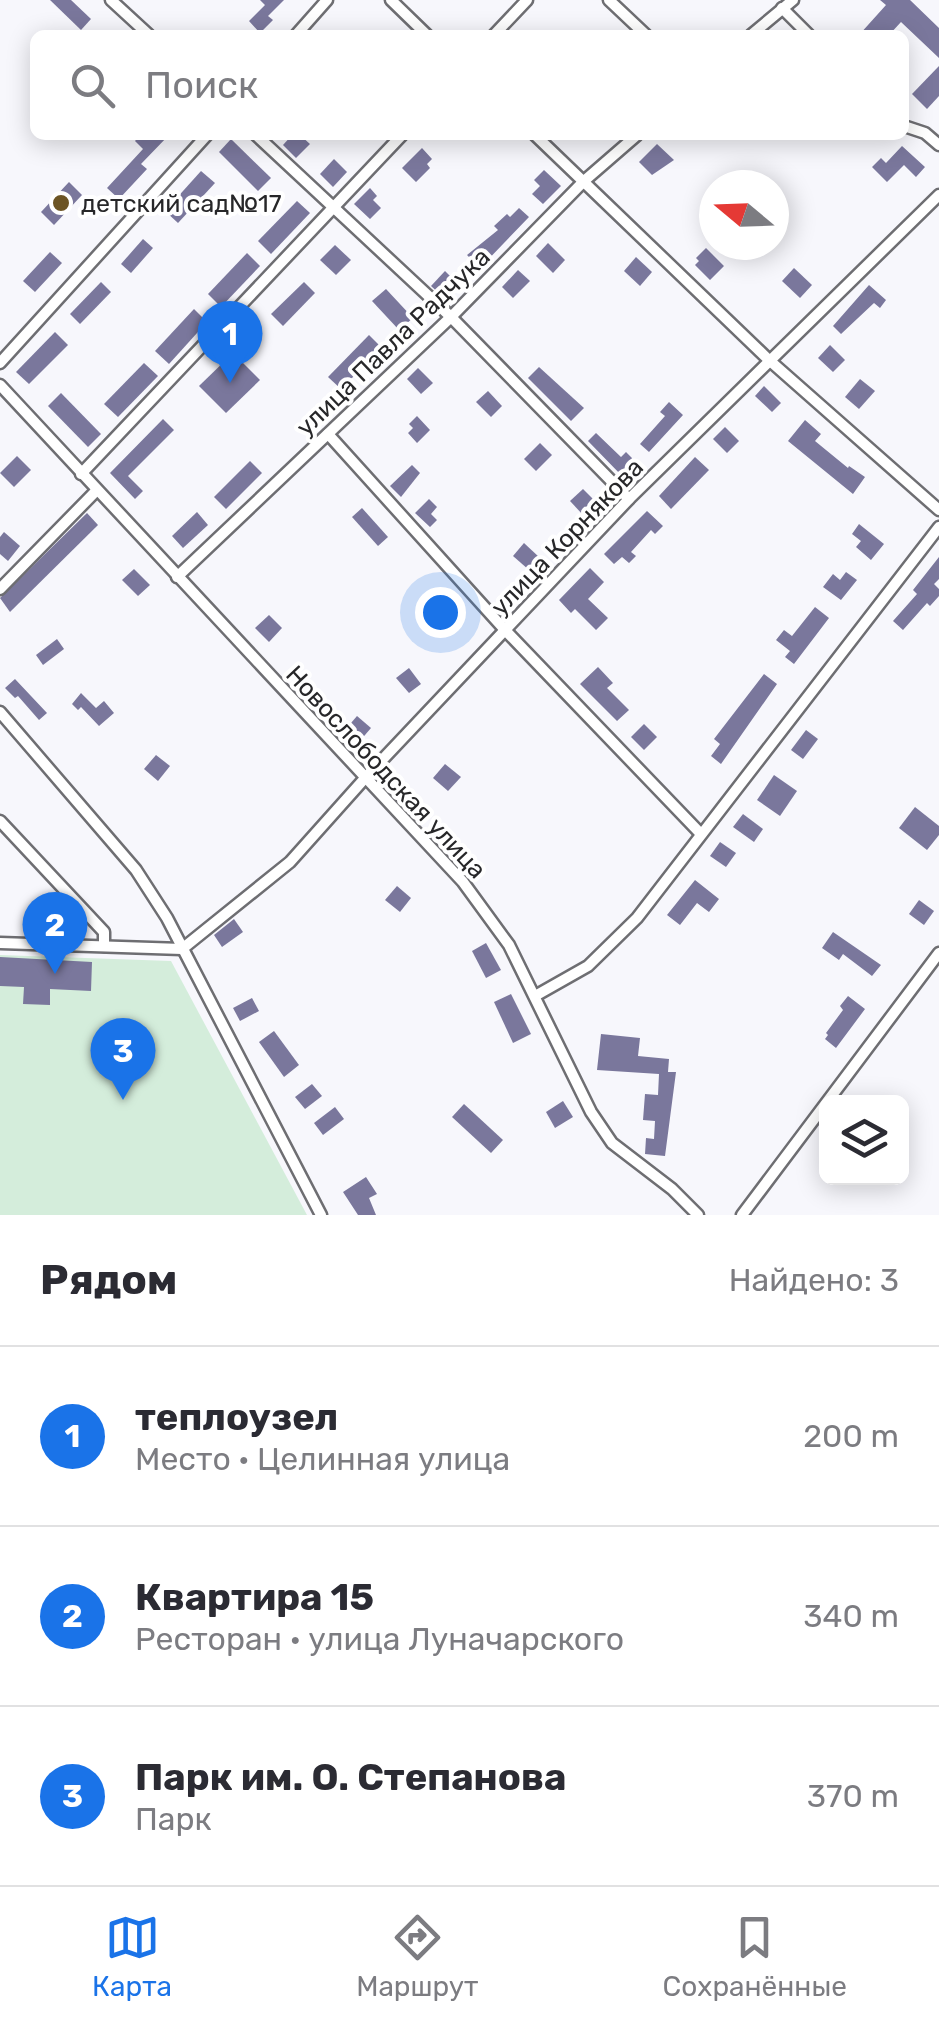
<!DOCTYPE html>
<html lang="ru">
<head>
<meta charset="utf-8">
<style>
	body { margin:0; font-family:Rubik,sans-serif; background:#f7f7f7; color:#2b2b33 }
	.controls { position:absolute; right:30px; bottom:30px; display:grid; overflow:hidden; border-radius:15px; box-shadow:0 5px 25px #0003 }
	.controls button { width:90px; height:90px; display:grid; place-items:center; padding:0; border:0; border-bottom:2px solid #e1e1e2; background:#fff; color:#2b2b33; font:50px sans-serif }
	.compass { position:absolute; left:699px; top:170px; width:90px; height:90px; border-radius:50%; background:#fff; box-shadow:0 5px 25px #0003; rotate:289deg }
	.you { position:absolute; left:440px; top:612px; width:35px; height:35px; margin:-25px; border:8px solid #fff; border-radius:50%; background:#1a73e8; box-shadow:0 0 0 15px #1a73e833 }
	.badge { display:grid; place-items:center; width:65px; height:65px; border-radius:50%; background:#1a73e8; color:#fff; font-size:32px; font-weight:700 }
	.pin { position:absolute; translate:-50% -82px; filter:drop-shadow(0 2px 5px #0008) }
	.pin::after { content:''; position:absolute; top:52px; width:35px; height:30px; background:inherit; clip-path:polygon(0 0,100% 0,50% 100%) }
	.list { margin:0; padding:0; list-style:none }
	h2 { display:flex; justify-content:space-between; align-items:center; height:130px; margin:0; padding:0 40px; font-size:42px }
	h2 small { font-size:32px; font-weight:400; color:#7c7c81 }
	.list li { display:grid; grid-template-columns:65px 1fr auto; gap:30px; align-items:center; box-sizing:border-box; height:180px; padding:0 40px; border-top:2px solid #e1e1e2 }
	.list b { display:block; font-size:38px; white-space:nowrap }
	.list p { margin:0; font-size:32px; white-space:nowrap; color:#7c7c81 }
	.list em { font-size:32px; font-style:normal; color:#7c7c81 }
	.icon { flex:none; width:55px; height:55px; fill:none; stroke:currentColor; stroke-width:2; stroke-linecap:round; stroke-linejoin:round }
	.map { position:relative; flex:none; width:939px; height:1215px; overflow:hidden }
	.search { position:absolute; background:#fff; box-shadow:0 5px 25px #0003; left:30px; right:30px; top:30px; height:110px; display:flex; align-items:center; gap:25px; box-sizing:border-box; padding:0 35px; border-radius:15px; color:#7c7c81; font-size:38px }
	.sheet { height:670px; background:#fff }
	nav { display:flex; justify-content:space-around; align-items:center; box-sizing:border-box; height:140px; border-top:2px solid #e1e1e2; background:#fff; font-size:28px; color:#7c7c81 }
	nav a { display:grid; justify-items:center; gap:5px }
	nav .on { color:#1a73e8 }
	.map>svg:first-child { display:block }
	.green { fill:#d4eddb }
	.building { fill:#7a779c }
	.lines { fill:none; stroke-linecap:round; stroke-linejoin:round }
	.minor-casing { stroke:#6e6e72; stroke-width:15 }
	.minor { stroke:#fff; stroke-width:10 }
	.poi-dot { fill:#6c5424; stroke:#fff; stroke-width:4 }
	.labels { text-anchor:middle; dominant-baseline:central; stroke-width:8; stroke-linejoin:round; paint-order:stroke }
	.poi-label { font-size:25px; fill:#272729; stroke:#fff; text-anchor:start }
	.street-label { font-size:25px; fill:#272729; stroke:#fff }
</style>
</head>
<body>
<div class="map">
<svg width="939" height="1215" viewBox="0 0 939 1215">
	<rect width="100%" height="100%" fill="#f7f7fc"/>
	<polygon class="green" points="0,955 171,961 307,1215 0,1215"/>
	<g class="building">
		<polygon points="50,0 71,0 91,19 81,30"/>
		<polygon points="260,0 284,0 268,16 273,20 260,33 249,21 265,5"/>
		<polygon points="880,0 910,0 939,28 939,58 901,22 889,35 859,35 886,5"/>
		<polygon points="939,66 939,96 927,109 912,94"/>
		<polygon points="140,135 169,135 141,164 147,169 119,199 107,188 143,149 135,141"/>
		<polygon points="292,135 300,135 310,144 296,158 283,145"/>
		<polygon points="231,139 271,178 258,191 219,152"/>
		<polygon points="657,144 674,160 652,175 639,162"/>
		<polygon points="902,146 925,167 916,177 904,165 887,182 872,167 881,158 886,163"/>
		<polygon points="422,148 432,159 427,164 430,168 416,182 402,168"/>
		<polygon points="334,159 347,172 333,187 320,174"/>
		<polygon points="544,170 561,186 543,204 532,194 540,186 534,180"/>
		<polygon points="201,171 215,183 178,223 165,211"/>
		<polygon points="69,182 82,195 54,225 41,212"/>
		<polygon points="370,188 377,196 373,200 381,208 370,219 354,204"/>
		<polygon points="297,201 310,213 271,254 258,241"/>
		<polygon points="519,208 529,217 480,268 467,255 498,230 494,226 507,214 510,217"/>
		<polygon points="143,239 153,248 131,273 121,264"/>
		<polygon points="548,243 565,260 553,273 536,256"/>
		<polygon points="335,245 351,260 336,275 320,260"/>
		<polygon points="706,248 724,266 710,280 695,265 699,261 696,258"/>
		<polygon points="50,252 62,263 35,292 23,281"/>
		<polygon points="247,253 260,266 221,307 208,294"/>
		<polygon points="636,257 652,272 640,286 624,271"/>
		<polygon points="794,268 812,285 800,298 782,281"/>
		<polygon points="518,270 530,281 513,298 502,287"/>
		<polygon points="445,271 458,284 444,298 431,286"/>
		<polygon points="101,282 111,292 80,324 70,314"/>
		<polygon points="304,282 315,293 283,326 271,314"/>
		<polygon points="869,285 886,300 880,308 874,303 841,334 833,326"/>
		<polygon points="386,289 413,318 399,330 372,301"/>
		<polygon points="194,309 207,322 169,364 155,351"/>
		<polygon points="55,332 68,345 29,384 16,372"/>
		<polygon points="369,335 382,348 341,389 328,377"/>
		<polygon points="830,345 845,360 833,372 818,358"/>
		<polygon points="233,353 260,380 226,413 199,386"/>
		<polygon points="144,363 158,376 118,417 104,404"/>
		<polygon points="539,367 584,408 571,421 528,378"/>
		<polygon points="418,368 433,383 421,394 407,379"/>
		<polygon points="860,379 875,391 859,409 845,397"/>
		<polygon points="764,386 781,403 772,412 755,396"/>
		<polygon points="488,391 502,406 491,417 476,402"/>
		<polygon points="61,393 101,434 88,447 48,406"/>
		<polygon points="669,402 683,415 649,452 640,444 665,416 660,412"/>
		<polygon points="417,416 430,430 417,443 408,433 413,428 409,424"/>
		<polygon points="163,419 174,430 128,476 143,491 135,499 110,473"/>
		<polygon points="805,420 821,434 815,441 848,468 849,466 865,477 853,494 788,441"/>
		<polygon points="725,427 739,441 727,453 713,439"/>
		<polygon points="596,433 621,457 626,452 632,458 630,461 634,465 623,477 588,441"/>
		<polygon points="540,443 552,455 536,471 524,459"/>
		<polygon points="17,456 31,470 14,487 0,473"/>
		<polygon points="695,457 709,470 671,509 659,496"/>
		<polygon points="250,461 262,473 226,509 214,497"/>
		<polygon points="412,465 420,473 401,497 390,486"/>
		<polygon points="583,489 597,503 584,516 570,501"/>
		<polygon points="429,499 437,507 431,514 437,520 430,527 415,513"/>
		<polygon points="362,508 388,537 378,546 352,517"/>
		<polygon points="647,511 663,526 655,534 651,530 631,552 636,556 629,563 622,557 614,564 604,554"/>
		<polygon points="197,512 208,525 183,548 172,536"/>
		<polygon points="87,513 98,525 10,612 0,598"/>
		<polygon points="859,524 884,544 871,560 856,547 861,541 852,534"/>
		<polygon points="4,532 20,546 8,561 0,554 0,537"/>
		<polygon points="524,543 540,558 529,570 513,556"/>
		<polygon points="939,557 939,579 934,584 939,589 939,596 930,606 927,603 903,630 893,621 917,594 913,590"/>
		<polygon points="590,568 604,582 588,599 608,618 596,630 575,609 571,613 559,600"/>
		<polygon points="134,569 150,585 138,596 122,580"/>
		<polygon points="846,572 857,580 841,600 823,587 833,574 840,580"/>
		<polygon points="815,607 829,618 794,664 785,657 790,651 776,640 784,630 792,636"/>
		<polygon points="269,615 282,628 269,642 255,628"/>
		<polygon points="57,639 64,649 43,665 36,655"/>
		<polygon points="598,667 613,683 607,688 629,710 617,721 580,684"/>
		<polygon points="409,668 421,684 409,693 396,678"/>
		<polygon points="764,674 777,684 721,764 711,756 720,744 714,739"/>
		<polygon points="15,679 47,713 39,720 18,696 15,698 5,688"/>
		<polygon points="81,693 96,708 104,701 114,713 99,726 81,707 78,710 72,704"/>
		<polygon points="357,716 371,728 359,742 345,730"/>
		<polygon points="644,724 657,737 644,750 631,737"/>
		<polygon points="806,730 818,739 803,759 791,750"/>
		<polygon points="156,755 170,766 158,781 144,769"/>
		<polygon points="445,764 461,777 448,791 433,778"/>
		<polygon points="774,775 797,791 780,816 757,800"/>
		<polygon points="915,807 939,826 939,835 927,850 899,828"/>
		<polygon points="743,814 763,829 754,842 733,827"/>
		<polygon points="720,842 736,853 726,867 710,856"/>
		<polygon points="695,880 719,899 709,912 697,903 680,925 667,915"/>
		<polygon points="397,886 411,898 400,912 385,900"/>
		<polygon points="919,900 934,911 924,925 909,914"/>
		<polygon points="234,919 243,932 222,947 214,935"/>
		<polygon points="833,932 881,965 872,976 843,954 839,960 822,948"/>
		<polygon points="486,943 501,970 486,978 472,951"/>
		<polygon points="0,957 92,962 91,991 50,989 50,1005 23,1004 24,987 0,986"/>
		<polygon points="511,994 531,1034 513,1043 494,1002"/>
		<polygon points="848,996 865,1009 836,1048 825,1039 828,1035 826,1033 843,1010 840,1006"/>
		<polygon points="252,998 259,1011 240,1021 233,1008"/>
		<polygon points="274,1031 299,1065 284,1077 259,1042"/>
		<polygon points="601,1034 640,1038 638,1056 669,1059 668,1072 676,1072 665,1156 645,1154 646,1138 654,1139 655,1121 643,1120 645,1094 658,1095 659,1074 597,1070"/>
		<polygon points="312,1084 322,1096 305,1109 295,1097"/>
		<polygon points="563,1101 573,1117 555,1128 546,1112"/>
		<polygon points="464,1104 503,1140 491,1153 452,1117"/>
		<polygon points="335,1107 344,1119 323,1135 314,1123"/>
		<polygon points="366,1177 377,1194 369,1198 376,1215 358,1215 343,1192"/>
	</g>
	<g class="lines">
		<defs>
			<g id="minor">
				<polyline points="111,0 149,35"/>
				<polyline points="391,0 427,35"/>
				<polyline points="609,0 646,35"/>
				<polyline points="782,8 809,35"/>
				<polyline points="296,35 327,0"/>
				<polyline points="494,35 527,0"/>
				<polyline points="751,35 793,0"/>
				<polyline points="904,126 925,133 939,145"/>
				<polyline points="256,135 451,317 629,499"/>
				<polyline points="535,135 769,360 939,510"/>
				<polyline points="0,363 207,135"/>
				<polyline points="0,385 463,882 509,945 591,1112 612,1143 672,1189 698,1215"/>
				<polyline points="328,434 505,630 700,833"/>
				<polyline points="81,474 402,135"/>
				<polyline points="177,577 451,317 584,181 637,135"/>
				<polyline points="0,589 96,491"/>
				<polyline points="0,712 136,870 167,918 321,1215"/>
				<polyline points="0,821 104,932 104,946"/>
				<polyline points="0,943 182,949 290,862 366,777 629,499 939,195"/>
				<polyline points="535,996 588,966 637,918 939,527"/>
				<polyline points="742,1215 939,953"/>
			</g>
		</defs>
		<use href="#minor" class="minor-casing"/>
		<use href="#minor" class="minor"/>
	</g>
	<circle class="poi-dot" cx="61" cy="203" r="10"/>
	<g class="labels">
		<g class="poi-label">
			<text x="81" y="203">детский сад№17</text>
		</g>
		<g class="street-label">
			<text transform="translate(393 342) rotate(-44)">улица Павла Радчука</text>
			<text transform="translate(567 537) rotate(-46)">улица Корнякова</text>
			<text transform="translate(386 772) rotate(47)">Новослободская улица</text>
		</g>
	</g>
</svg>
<div class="controls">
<button><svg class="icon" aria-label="layers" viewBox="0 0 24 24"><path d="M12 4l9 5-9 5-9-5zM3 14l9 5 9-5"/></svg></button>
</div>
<svg class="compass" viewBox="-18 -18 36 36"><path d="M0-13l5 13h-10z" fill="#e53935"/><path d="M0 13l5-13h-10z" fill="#7c7c81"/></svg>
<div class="you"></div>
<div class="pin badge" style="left:230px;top:383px">1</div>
<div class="pin badge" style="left:55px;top:974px">2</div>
<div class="pin badge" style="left:123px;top:1100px">3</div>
<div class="search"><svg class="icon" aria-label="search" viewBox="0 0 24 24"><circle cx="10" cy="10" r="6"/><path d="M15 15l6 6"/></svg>Поиск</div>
</div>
<section class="sheet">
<h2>Рядом<small>Найдено: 3</small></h2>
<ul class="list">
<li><span class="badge">1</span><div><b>теплоузел</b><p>Место · Целинная улица</p></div><em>200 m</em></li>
<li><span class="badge">2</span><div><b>Квартира 15</b><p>Ресторан · улица Луначарского</p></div><em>340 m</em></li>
<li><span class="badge">3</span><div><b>Парк им. О. Степанова</b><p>Парк</p></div><em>370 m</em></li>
</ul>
</section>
<nav>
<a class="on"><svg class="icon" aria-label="map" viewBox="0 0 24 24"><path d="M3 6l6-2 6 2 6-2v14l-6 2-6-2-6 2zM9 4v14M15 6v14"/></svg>Карта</a>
<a><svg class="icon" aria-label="directions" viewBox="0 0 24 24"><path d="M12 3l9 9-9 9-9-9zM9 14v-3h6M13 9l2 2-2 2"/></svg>Маршрут</a>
<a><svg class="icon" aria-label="saved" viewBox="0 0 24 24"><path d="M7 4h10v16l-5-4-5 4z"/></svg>Сохранённые</a>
</nav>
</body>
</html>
